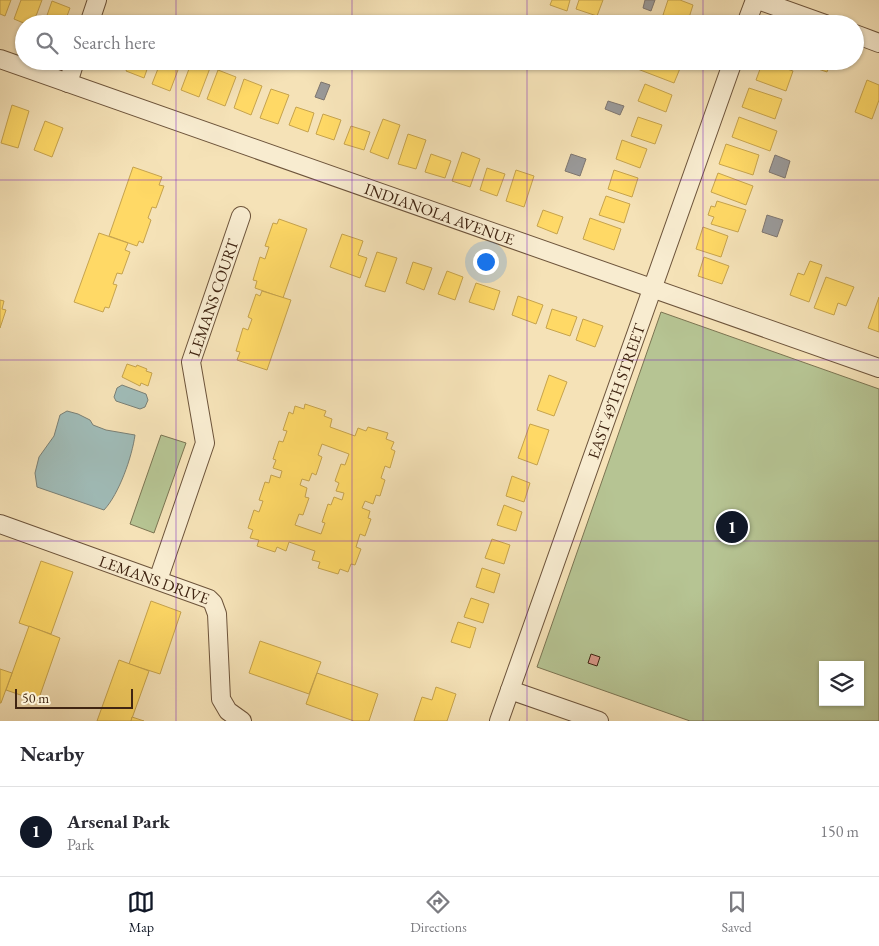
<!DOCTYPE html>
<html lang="en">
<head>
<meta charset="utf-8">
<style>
	body { margin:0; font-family:"EB Garamond",serif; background:#f2f2f3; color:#2b2b33 }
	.controls { position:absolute; right:15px; bottom:15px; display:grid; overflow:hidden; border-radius:0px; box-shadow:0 1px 4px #0004 }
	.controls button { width:45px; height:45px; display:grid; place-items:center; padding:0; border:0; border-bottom:1px solid #e1e1e2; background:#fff; color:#2b2b33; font:25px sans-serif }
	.scale { position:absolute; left:15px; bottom:12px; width:118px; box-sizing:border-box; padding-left:5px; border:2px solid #402512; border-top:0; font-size:14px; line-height:18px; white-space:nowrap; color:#402512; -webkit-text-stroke:4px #f8ecd0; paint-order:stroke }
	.you { position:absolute; left:485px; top:261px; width:18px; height:18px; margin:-12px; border:4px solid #fff; border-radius:50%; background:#1a73e8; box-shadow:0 0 0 8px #1a73e833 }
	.badge { display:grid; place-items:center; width:32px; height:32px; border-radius:50%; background:#111827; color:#fff; font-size:16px; font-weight:700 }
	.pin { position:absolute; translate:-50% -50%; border:2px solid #fff; box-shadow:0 1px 5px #0006 }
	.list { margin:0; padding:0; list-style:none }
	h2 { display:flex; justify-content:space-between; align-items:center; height:65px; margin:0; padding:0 20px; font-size:21px }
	h2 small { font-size:16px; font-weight:400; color:#7c7c81 }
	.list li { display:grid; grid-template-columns:32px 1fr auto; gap:15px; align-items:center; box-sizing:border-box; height:90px; padding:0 20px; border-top:1px solid #e1e1e2 }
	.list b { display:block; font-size:19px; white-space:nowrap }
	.list p { margin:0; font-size:16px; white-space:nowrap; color:#7c7c81 }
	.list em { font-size:16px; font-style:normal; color:#7c7c81 }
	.icon { flex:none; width:28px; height:28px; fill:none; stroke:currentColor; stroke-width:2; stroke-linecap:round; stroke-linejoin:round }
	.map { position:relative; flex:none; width:879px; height:721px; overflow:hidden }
	.search { position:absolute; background:#fff; box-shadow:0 1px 4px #0004; left:15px; right:15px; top:15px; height:55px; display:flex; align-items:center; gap:12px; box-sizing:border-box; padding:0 18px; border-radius:28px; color:#7c7c81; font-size:19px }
	.sheet { height:155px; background:#fff }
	nav { display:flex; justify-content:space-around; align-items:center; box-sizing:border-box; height:70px; border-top:1px solid #e1e1e2; background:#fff; font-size:14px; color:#7c7c81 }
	nav a { display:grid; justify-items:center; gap:2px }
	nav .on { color:#111827 }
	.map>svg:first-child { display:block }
	.green { fill:#b6c493; stroke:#7b7452; fill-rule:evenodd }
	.water { fill:#a0bcb8; stroke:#7a8076 }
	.homes { fill:#ffd966; stroke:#c6a34d; fill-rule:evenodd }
	.industry { fill:#999; stroke:#7e7670 }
	.building { fill:#d49585; stroke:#402512 }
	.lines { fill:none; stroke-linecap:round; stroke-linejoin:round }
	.minor-casing { stroke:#6d543b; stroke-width:20 }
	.minor { stroke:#f8ecd0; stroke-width:18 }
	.grid { fill:none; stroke:#7b2cbf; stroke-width:1; stroke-opacity:0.55 }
	.labels { text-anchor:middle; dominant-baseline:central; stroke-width:5; stroke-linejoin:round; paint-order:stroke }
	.street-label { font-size:16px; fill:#402512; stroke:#f8ecd0 }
</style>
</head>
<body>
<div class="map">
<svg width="879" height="721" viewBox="0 0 879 721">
	<rect width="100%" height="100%" fill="#f5e2b7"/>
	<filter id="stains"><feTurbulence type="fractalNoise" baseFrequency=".004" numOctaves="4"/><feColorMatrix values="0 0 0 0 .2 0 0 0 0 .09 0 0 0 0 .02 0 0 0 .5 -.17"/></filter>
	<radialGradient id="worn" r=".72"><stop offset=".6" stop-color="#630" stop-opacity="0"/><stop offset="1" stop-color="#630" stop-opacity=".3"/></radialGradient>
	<g class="green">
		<path d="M661,312l218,77v332h-189l-153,-54zM823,665h37v37h-37z"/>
		<polygon points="161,435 186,443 154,533 130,524"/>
	</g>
	<g class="water">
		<polygon points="122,385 146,394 148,400 145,407 140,409 116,401 114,397 117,388"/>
		<path d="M67,411l11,3 12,6 3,5 13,5 29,5c-3,22 -16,59 -31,75l-67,-23 -2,-14 4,-16 15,-21 6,-21z"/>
	</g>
	<g class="homes">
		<polygon points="0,0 11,0 5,16 0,14"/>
		<polygon points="21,0 42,0 33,24 26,24 14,19"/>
		<polygon points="552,0 570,0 567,11 550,5"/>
		<polygon points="579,0 603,0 597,16 576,9"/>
		<polygon points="668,0 680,0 693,5 687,24 663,15"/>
		<polygon points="52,1 70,8 64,24 44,24"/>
		<polygon points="103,61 119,61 117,66"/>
		<polygon points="130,61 150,61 144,78 126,71"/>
		<polygon points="161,61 181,62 170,91 152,84"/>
		<polygon points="192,61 210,68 199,97 181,90"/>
		<polygon points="638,61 669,61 681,66 674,83 635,68"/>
		<polygon points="763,61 793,71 786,91 756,80"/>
		<polygon points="795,61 831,61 827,72"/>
		<polygon points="218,70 236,77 225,106 207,99"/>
		<polygon points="244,79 262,86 251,115 234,108"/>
		<polygon points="867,80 879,85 879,100 872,119 855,112"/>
		<polygon points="645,84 672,95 666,112 638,101"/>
		<polygon points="749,88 782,99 775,119 742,107"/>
		<polygon points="271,89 289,95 278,124 260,118"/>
		<polygon points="12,105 29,111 18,148 1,143"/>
		<polygon points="296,107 314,113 308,132 289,125"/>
		<polygon points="323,114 341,120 334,140 316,134"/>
		<polygon points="638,117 662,125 655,144 631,136"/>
		<polygon points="739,117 777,131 770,151 732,137"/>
		<polygon points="383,119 400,125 388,159 370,152"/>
		<polygon points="45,121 63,128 52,157 34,150"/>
		<polygon points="351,126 370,132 364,150 344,144"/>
		<polygon points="408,134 426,140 416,169 398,164"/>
		<polygon points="622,140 647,149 640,168 616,159"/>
		<polygon points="726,144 759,155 753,175 719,164"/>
		<polygon points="462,152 480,159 470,187 452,181"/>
		<polygon points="431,154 451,161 445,178 425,172"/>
		<polygon points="133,167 162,177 159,185 164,186 156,208 152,207 148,218 151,220 143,243 139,241 137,246 109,236"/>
		<polygon points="487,168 505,174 497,196 480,190"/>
		<polygon points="516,170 534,176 524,207 506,201"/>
		<polygon points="614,170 638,178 632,197 608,189"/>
		<polygon points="718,173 753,186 746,205 711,192"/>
		<polygon points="606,196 630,204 624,223 599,215"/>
		<polygon points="717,201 746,210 738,232 711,224 714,217 708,215 711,206 715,207"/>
		<polygon points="543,210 563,217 557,234 537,226"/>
		<polygon points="590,218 621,229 614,250 583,239"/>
		<polygon points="279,219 307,229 283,298 255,288 257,281 253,280 260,257 265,259 269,247 265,246 273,223 277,224"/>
		<polygon points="703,227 728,236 721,257 696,249"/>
		<polygon points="99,233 128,243 125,250 130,252 122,274 117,273 113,284 117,285 109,308 105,307 103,312 74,302"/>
		<polygon points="342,234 363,241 358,255 367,258 360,278 330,267"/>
		<polygon points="377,252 397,258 385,292 365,286"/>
		<polygon points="704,257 729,266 722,284 698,276"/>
		<polygon points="810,261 822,265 809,302 790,295 798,273 804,275"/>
		<polygon points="413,262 432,268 424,290 406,283"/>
		<polygon points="447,271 463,277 455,300 438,294"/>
		<polygon points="826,277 854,287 846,306 838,303 834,315 814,308"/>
		<polygon points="476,283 500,291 494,310 469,302"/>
		<polygon points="262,291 291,300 267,370 237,360 240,352 236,351 243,328 248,330 252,319 248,317 256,294 260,296"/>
		<polygon points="518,296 543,305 536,324 512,315"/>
		<polygon points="879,297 879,332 868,328"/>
		<polygon points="0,300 4,301 2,309 6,310 0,328"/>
		<polygon points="552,309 577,317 570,336 546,328"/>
		<polygon points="583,319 603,326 595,347 576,340"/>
		<polygon points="127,364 136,367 137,365 147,369 146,371 152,373 148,386 141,383 140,386 122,377"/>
		<polygon points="549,375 567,382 554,416 537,410"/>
		<path d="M305,404l21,7 -2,5 8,3 -2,8 25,9 3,-8 8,3 2,-4 20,6 -2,6 8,3 -3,7 4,2 -5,17 -5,-2 -4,12 4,2 -5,16 -4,-1 -3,9 -8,-3 -3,7 8,3 -2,7 3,1 -6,17 -5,-2 -4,13 5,2 -6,16 -4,-1 -3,8 -8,-3 -2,5 -20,-6 2,-6 -8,-2 3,-9 -26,-9 -3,9 -9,-4 -2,5 -18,-6 2,-6 -9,-2 3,-8 -5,-2 6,-18 5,2 4,-11 -4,-1 6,-18 4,1 2,-8 9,3 2,-7 -9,-3 3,-8 -3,-1 6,-18 4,1 4,-11 -4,-1 6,-18 4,2 2,-8 9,3zM322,444l27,10 -4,11 -4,-1 -6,17 4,2 -3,8 8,2 -2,7 -8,-3 -3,8 -3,-1 -6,18 3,1 -4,11 -26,-9 4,-11 4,1 6,-17 -4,-1 2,-9 -7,-3 2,-6 7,2 3,-8 4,2 6,-18 -4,-2z"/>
		<polygon points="530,424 549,430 537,465 518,458"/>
		<polygon points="512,476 530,483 524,502 506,496"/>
		<polygon points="504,505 522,512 516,531 497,525"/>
		<polygon points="492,539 510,545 504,564 485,558"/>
		<polygon points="41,561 73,572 51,634 19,623"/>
		<polygon points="482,568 500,574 494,593 476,587"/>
		<polygon points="471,598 489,604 483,623 464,617"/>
		<polygon points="151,601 181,612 160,674 129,664"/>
		<polygon points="458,622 476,628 470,648 451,642"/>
		<polygon points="29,626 60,638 38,701 6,690"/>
		<polygon points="260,641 321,662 309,694 249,673"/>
		<polygon points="119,660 149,671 131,721 97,721"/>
		<polygon points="0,669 12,673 1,703 0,703"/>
		<polygon points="317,673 378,694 369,721 354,721 306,704"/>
		<polygon points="436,687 456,694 447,721 414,721 422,697 432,700"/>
		<polygon points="132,717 144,721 131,721"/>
	</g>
	<g class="industry">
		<polygon points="645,0 655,0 651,11 643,8"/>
		<polygon points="321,82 330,85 324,100 315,97"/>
		<polygon points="608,101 624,106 620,115 605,109"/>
		<polygon points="571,154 586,159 580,176 565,171"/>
		<polygon points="775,155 790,161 785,178 769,172"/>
		<polygon points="767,215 783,220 777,237 762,232"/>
	</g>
	<polygon class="building" points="591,654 600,657 597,666 588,663"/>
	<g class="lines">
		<defs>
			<g id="minor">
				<polyline points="758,0 825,24"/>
				<polyline points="89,24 97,0"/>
				<polyline points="746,24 755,0"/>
				<polyline points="855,34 879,43"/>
				<path id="s1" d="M0,59l879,309"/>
				<polyline points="68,83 75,61"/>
				<path id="s2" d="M0,524l209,75 4,4 4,11 4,85 7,12 14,10"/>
				<path id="s3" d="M158,580l47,-137 -14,-81 50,-146"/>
				<polyline points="510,690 599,721"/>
				<path id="s4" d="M499,721l234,-660"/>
			</g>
		</defs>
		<use href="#minor" class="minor-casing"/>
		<use href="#minor" class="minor"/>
	</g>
	<path class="grid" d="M176,0v24M352,0v24M527,0v24M703,0v24M176,61v660M352,61v660M527,61v660M703,61v660M0,180h879M0,360h879M0,541h879"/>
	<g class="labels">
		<g class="street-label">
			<text stroke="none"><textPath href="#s1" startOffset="466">INDIANOLA AVENUE</textPath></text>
			<text stroke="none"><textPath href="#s3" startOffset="295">LEMANS COURT</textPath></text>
			<text stroke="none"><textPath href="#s4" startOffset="350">EAST 49TH STREET</textPath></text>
			<text stroke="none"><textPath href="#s2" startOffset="164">LEMANS DRIVE</textPath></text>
		</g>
	</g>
	<rect width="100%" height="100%" filter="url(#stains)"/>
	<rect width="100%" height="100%" fill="url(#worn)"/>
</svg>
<div class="controls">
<button><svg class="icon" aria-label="layers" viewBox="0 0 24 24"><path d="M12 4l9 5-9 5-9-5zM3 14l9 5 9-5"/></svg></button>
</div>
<div class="scale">50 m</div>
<div class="you"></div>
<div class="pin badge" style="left:732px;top:527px">1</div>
<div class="search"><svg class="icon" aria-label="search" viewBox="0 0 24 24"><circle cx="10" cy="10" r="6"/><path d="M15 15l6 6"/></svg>Search here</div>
</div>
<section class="sheet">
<h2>Nearby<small></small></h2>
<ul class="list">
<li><span class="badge">1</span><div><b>Arsenal Park</b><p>Park</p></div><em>150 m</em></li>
</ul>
</section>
<nav>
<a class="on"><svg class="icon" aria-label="map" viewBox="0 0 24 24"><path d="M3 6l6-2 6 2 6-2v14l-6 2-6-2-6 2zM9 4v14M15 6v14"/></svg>Map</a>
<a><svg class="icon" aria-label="directions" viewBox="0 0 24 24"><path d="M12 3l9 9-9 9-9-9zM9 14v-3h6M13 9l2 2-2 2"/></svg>Directions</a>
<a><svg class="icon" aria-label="saved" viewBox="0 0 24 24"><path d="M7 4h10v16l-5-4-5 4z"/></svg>Saved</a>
</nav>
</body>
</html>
